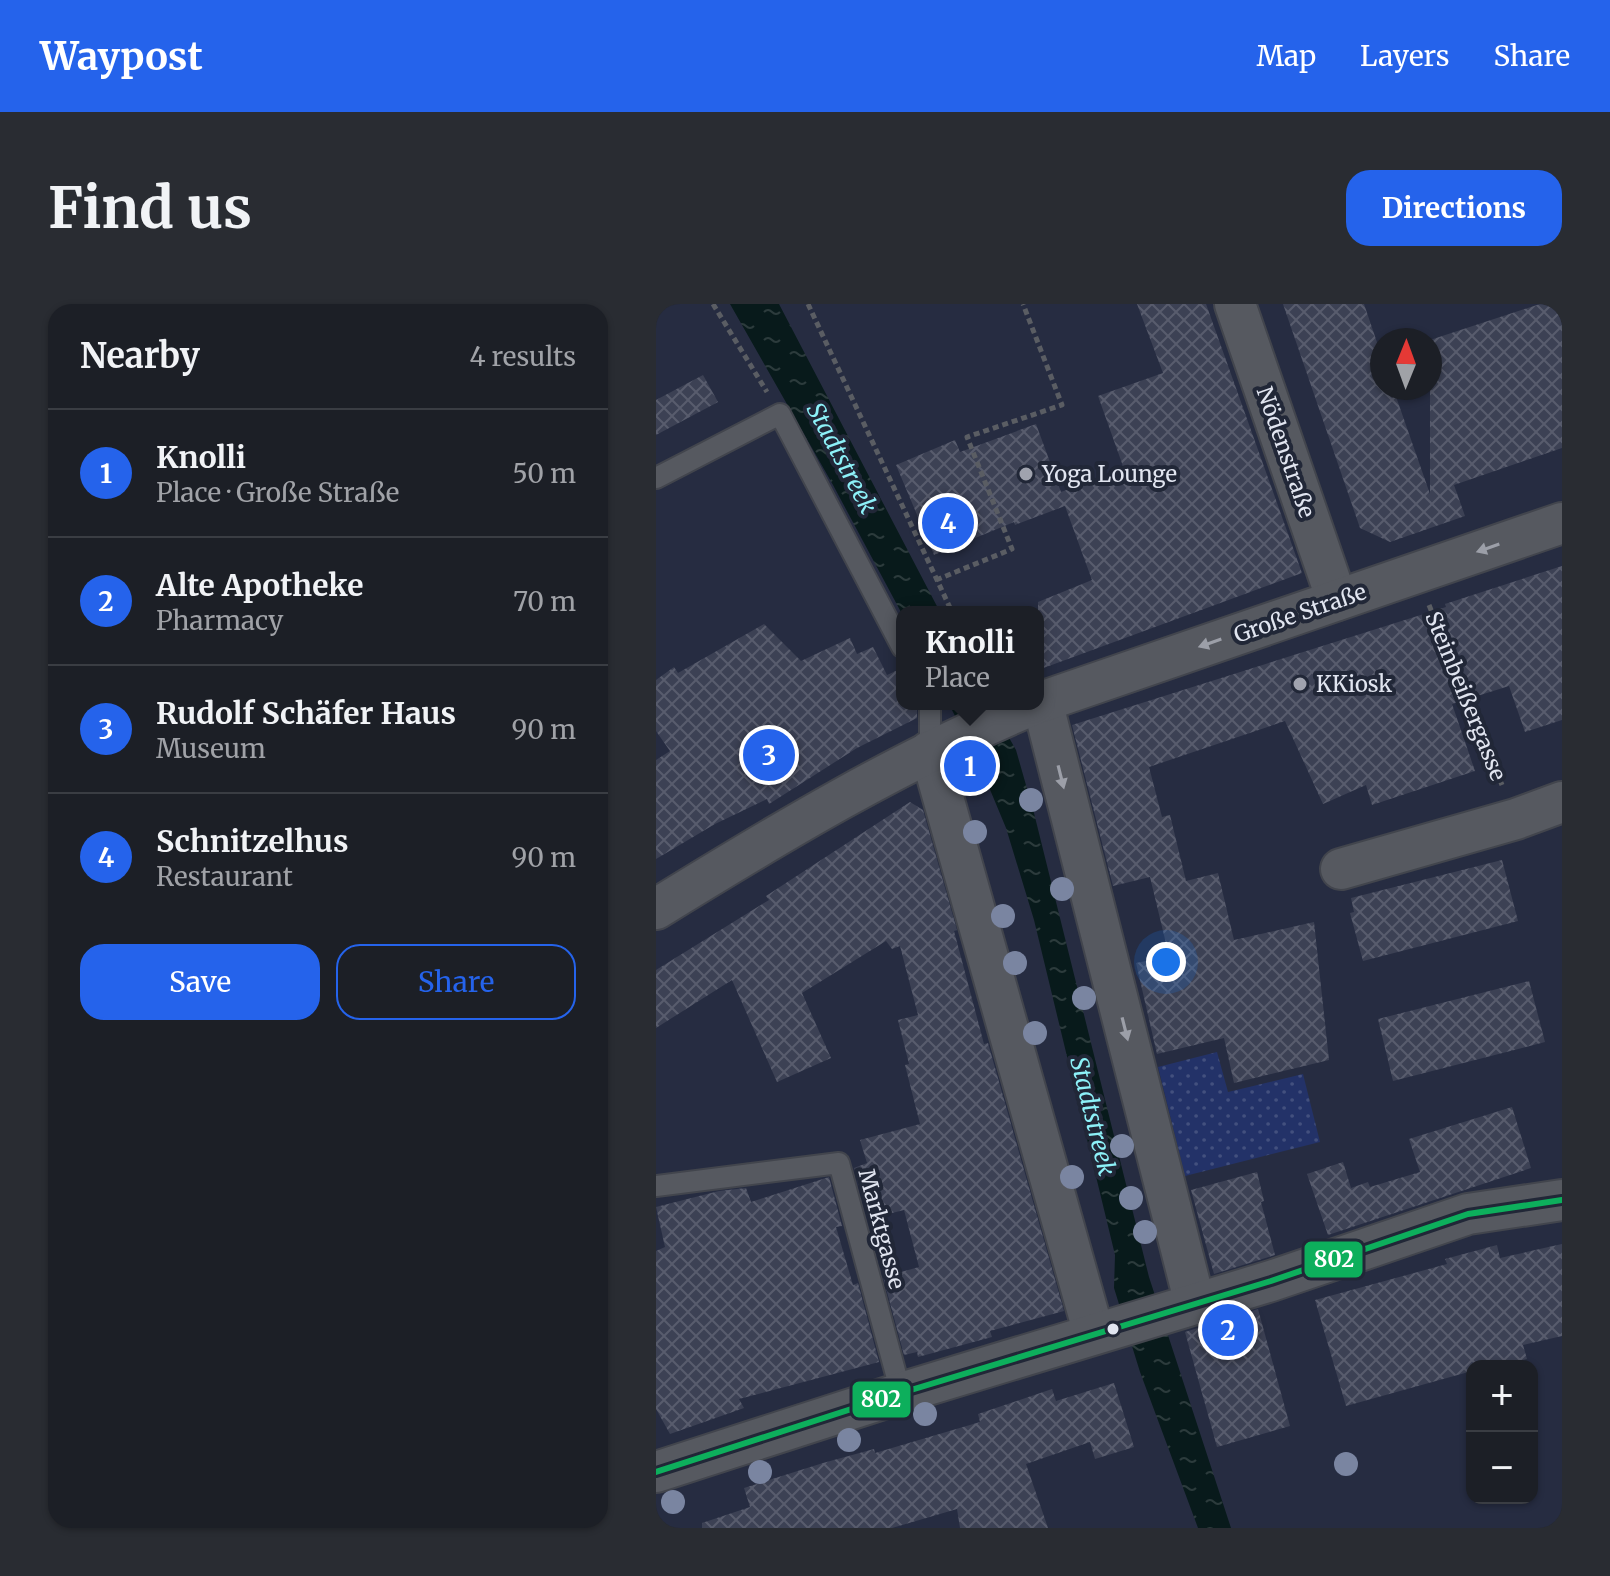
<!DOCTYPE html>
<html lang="en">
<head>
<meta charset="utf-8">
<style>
	body { margin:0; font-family:Merriweather,serif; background:#292c32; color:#f1f3f6 }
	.controls { position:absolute; right:24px; bottom:24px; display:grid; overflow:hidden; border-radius:16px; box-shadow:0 2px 6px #0004 }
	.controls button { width:72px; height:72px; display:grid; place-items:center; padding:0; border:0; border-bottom:2px solid #3a3d43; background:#1c1f26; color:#f1f3f6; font:40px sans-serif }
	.compass { position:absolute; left:714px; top:24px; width:72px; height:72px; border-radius:50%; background:#1c1f26; box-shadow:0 2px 6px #0004; rotate:1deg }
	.you { position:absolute; left:510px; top:658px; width:28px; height:28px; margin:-20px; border:6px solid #fff; border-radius:50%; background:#1a73e8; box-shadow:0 0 0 12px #1a73e833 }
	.badge { display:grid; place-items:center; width:52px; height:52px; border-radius:50%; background:#2563eb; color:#fff; font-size:26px; font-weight:700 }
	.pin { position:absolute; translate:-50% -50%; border:4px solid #fff; box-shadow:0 2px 8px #0006 }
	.popup { position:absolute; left:240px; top:302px; width:148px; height:104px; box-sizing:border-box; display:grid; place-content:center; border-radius:16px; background:#1c1f26; filter:drop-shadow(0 2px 6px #0005); font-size:26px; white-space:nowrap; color:#a0a2a7 }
	.popup b { font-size:30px; color:#f1f3f6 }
	.popup::after { content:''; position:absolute; left:50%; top:100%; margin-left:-16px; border:16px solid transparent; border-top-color:#1c1f26 }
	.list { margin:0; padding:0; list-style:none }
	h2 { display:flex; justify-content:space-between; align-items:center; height:104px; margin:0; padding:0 32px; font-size:34px }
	h2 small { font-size:26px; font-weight:400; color:#a0a2a7 }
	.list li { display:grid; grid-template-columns:52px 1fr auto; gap:24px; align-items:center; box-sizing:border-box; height:128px; padding:0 32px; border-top:2px solid #3a3d43 }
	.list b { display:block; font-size:30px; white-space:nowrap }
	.list p { margin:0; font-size:26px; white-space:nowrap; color:#a0a2a7 }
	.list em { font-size:26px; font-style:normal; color:#a0a2a7 }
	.actions { display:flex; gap:16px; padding:24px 32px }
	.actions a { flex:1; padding:18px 0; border:2px solid #2563eb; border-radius:24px; text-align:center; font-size:28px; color:#2563eb }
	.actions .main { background:#2563eb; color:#fff }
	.map { position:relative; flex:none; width:906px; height:1224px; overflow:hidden; border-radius:24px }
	header { display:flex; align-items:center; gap:48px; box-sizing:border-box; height:112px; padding:0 40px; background:#2563eb; color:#fff }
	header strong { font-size:38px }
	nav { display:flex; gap:44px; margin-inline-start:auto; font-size:28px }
	.intro { display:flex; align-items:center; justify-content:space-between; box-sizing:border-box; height:192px; padding:0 48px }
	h1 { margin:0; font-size:56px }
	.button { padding:20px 36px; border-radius:24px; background:#2563eb; color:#fff; font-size:28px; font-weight:700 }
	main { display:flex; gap:48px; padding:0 48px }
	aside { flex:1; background:#1c1f26; border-radius:24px; box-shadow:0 2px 6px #0004 }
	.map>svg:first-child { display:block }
	.built { fill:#262c41; fill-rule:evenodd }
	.green { fill:url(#green-dots) }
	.water { fill:url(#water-ripples) }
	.building { fill:url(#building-cross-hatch) }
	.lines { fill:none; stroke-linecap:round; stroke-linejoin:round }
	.lane-casing { stroke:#42454d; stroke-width:24 }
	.street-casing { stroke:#42454d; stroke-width:44 }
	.path { stroke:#5a5d63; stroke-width:5; stroke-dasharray:6 4; stroke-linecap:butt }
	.lane { stroke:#565960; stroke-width:20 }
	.street { stroke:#565960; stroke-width:40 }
	.bus-1-casing { stroke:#212737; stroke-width:12 }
	.bus-1 { stroke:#0daf5c; stroke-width:6 }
	.tree { fill:#7a85a1 }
	.oneway { fill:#9c9fa8 }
	.poi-dot { fill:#a0a3ae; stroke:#212737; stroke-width:3 }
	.bus-dot { fill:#e1e5f0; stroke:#212737; stroke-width:3 }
	.labels { text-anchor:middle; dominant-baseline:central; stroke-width:8; stroke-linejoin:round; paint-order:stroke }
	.street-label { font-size:22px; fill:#e1e5f0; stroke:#212737 }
	.poi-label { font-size:22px; fill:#e1e5f0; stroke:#212737; text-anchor:start }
	.water-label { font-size:24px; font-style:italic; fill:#8df1f8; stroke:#212737 }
	.line-badge { stroke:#212737; stroke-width:3 }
	.badge-label { font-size:22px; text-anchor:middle; font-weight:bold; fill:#fff }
</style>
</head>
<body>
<header>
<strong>Waypost</strong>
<nav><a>Map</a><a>Layers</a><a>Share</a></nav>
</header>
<div class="intro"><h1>Find us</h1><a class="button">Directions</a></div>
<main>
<aside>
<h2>Nearby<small>4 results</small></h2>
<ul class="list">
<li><span class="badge">1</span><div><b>Knolli</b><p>Place · Große Straße</p></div><em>50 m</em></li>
<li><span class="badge">2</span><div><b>Alte Apotheke</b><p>Pharmacy</p></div><em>70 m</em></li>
<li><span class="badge">3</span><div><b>Rudolf Schäfer Haus</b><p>Museum</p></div><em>90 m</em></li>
<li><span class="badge">4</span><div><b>Schnitzelhus</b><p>Restaurant</p></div><em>90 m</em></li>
</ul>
<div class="actions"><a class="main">Save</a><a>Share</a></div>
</aside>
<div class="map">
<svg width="906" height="1224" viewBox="0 0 906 1224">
	<defs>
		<pattern id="green-dots" width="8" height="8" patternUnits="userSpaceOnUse" patternTransform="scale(2)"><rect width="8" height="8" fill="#233268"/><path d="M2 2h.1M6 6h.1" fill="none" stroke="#43507e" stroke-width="1.8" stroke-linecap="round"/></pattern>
		<pattern id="water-ripples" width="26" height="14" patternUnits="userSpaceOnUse" patternTransform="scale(2)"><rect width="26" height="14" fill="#081a1b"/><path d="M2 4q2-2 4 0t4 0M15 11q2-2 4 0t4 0" fill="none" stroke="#2c3b3c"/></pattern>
		<pattern id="building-cross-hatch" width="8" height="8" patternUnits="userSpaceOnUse" patternTransform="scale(2)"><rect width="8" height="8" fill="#3c4154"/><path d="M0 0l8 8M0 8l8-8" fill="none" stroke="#585c6d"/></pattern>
	</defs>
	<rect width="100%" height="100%" fill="#262932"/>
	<path class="built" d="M0,0h906v1224h-906zM726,36h48v48h-48zM246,308h136v92h-136zM816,1062h60v132h-60z"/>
	<polygon class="green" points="561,748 572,788 647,770 664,838 529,872 502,763"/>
	<g class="water">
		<polygon points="74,0 123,0 284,308 246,308 246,310 177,181"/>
		<polygon points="293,400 334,400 360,446 378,509 493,973 575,1224 542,1224 484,1068 458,984 459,951 378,616 350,524 325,464"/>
	</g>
	<g class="building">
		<polygon points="481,0 550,0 646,269 382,366 382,298 436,276 409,202 359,221 358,218 278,251 240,161 299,136 304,148 380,120 405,188 468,165 442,92 507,69"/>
		<polygon points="627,0 708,0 726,53 726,84 737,84 774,190 774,36 884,0 906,0 906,144 798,181 809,212 734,238 704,224"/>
		<polygon points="47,71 62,98 0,131 0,96"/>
		<polygon points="906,262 906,416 869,428 853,382 796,400 819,467 716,501 710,481 667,500 629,417 493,463 506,513 514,511 530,577 562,569 578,636 658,618 673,756 578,779 568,734 501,750 480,659 513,652 494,573 457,582 416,421 790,303 789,300"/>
		<polygon points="108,320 145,357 194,334 201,350 217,343 231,371 246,364 246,400 261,400 261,414 201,444 113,500 111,495 59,520 0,555 0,456 14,447 0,427 0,376 18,363 22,369"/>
		<polygon points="254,498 267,506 301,626 298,627 328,740 332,739 408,1007 334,1027 336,1033 262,1053 261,1048 248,1051 227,973 263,963 248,906 212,915 198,864 211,859 204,836 264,820 249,761 253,760 242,716 262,711 244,642 236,645 230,637 146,689 175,754 121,778 76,676 0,724 0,666 113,596 110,592"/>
		<polygon points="846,556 862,617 707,657 694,609 698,608 695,594"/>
		<polygon points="873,677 889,738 737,777 722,715"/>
		<polygon points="856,803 875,864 672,931 651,870 687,858 695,884 712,878 714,883 764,868 753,835"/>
		<polygon points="601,868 608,897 605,898 619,951 558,970 535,886"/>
		<polygon points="173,873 186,922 180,923 197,981 202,979 223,1058 83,1095 88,1104 14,1130 0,1105 0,947 9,943 0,903 63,887 90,884 95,898"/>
		<polygon points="906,940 906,1032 867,1041 871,1055 842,1062 816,1062 816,1067 690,1102 659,996 791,960 789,955 841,941 844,954"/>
		<polygon points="602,1005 634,1122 561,1143 529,1028"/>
		<polygon points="458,1079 478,1143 439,1155 434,1138 370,1160 392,1224 304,1224 301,1205 236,1224 46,1224 46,1219 94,1203 88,1184 167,1159 218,1145 219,1149 324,1118 322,1110 396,1085 400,1097"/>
	</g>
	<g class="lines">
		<defs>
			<g id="lane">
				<polyline points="0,174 124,110 246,343"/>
				<polyline points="274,447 274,400"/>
				<polyline points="0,882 183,859 245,1089"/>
			</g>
			<g id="street">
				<polyline points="579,0 681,296"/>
				<polyline points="386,397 539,1000"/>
				<polyline points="382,399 906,219"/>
				<polyline points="274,447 438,1030"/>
				<polyline points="685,565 860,515 906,498"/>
				<path d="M0,605c123,-76 246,-150 379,-205"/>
				<polyline points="0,1168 245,1089 615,977 812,910 906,896"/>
			</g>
		</defs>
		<use href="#lane" class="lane-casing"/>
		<use href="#street" class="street-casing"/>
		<g class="path">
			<polyline points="57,0 111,88"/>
			<polyline points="152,0 296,308"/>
			<polyline points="280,276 356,245 311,133 406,101 367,0"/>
			<polyline points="773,301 846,481"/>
		</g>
		<use href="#lane" class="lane"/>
		<use href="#street" class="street"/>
		<defs>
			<polyline id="bus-1" points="0,1168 245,1089 615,977 812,910 906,896"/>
		</defs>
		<use href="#bus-1" class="bus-1-casing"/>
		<use href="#bus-1" class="bus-1"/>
	</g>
	<g class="tree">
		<circle cx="375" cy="496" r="12"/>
		<circle cx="319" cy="528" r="12"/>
		<circle cx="406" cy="585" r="12"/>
		<circle cx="347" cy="612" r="12"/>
		<circle cx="359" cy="659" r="12"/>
		<circle cx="428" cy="694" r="12"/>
		<circle cx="379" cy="729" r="12"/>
		<circle cx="466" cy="842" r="12"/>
		<circle cx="416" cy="873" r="12"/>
		<circle cx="475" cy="894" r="12"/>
		<circle cx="489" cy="928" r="12"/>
		<circle cx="269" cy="1110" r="12"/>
		<circle cx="193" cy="1136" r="12"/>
		<circle cx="690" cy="1160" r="12"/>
		<circle cx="104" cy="1168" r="12"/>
		<circle cx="17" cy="1198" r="12"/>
	</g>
	<defs><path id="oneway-solid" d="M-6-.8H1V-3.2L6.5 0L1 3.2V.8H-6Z" transform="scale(2)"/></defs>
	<g class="oneway">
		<use href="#oneway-solid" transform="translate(832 244) rotate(161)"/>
		<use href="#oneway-solid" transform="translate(554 339) rotate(161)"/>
		<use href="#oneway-solid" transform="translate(405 473) rotate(76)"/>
		<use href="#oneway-solid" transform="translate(469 725) rotate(76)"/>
	</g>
	<g class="poi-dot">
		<circle cx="370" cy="170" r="8"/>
		<circle cx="644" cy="380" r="8"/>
	</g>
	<circle class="bus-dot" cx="457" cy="1025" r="7"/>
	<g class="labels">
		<g class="street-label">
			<text transform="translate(630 148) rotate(71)">Nödenstraße</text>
			<text transform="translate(644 309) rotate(-19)">Große Straße</text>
			<text transform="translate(810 392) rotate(68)">Steinbeißergasse</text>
			<text transform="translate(226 925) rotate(75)">Marktgasse</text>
		</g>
		<g class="poi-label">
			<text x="386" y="170">Yoga Lounge</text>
			<text x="660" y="380">KKiosk</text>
		</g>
		<g class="water-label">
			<text transform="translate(186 154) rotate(62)">Stadtstreek</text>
			<text transform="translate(437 812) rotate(76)">Stadtstreek</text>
		</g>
	</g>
	<g class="line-badge">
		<rect x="647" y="936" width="61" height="39" rx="8" fill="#0daf5c"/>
		<rect x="195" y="1076" width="61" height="39" rx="8" fill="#0daf5c"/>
	</g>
	<g class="badge-label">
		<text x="678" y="963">802</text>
		<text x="225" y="1103">802</text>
	</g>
</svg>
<div class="controls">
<button>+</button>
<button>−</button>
</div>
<svg class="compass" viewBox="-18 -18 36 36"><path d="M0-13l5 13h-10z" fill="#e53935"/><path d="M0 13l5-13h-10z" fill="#a0a2a7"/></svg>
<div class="you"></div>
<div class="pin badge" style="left:314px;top:462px">1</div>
<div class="popup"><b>Knolli</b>Place</div>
<div class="pin badge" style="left:572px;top:1026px">2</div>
<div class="pin badge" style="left:113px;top:451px">3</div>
<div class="pin badge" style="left:292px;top:219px">4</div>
</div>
</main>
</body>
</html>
